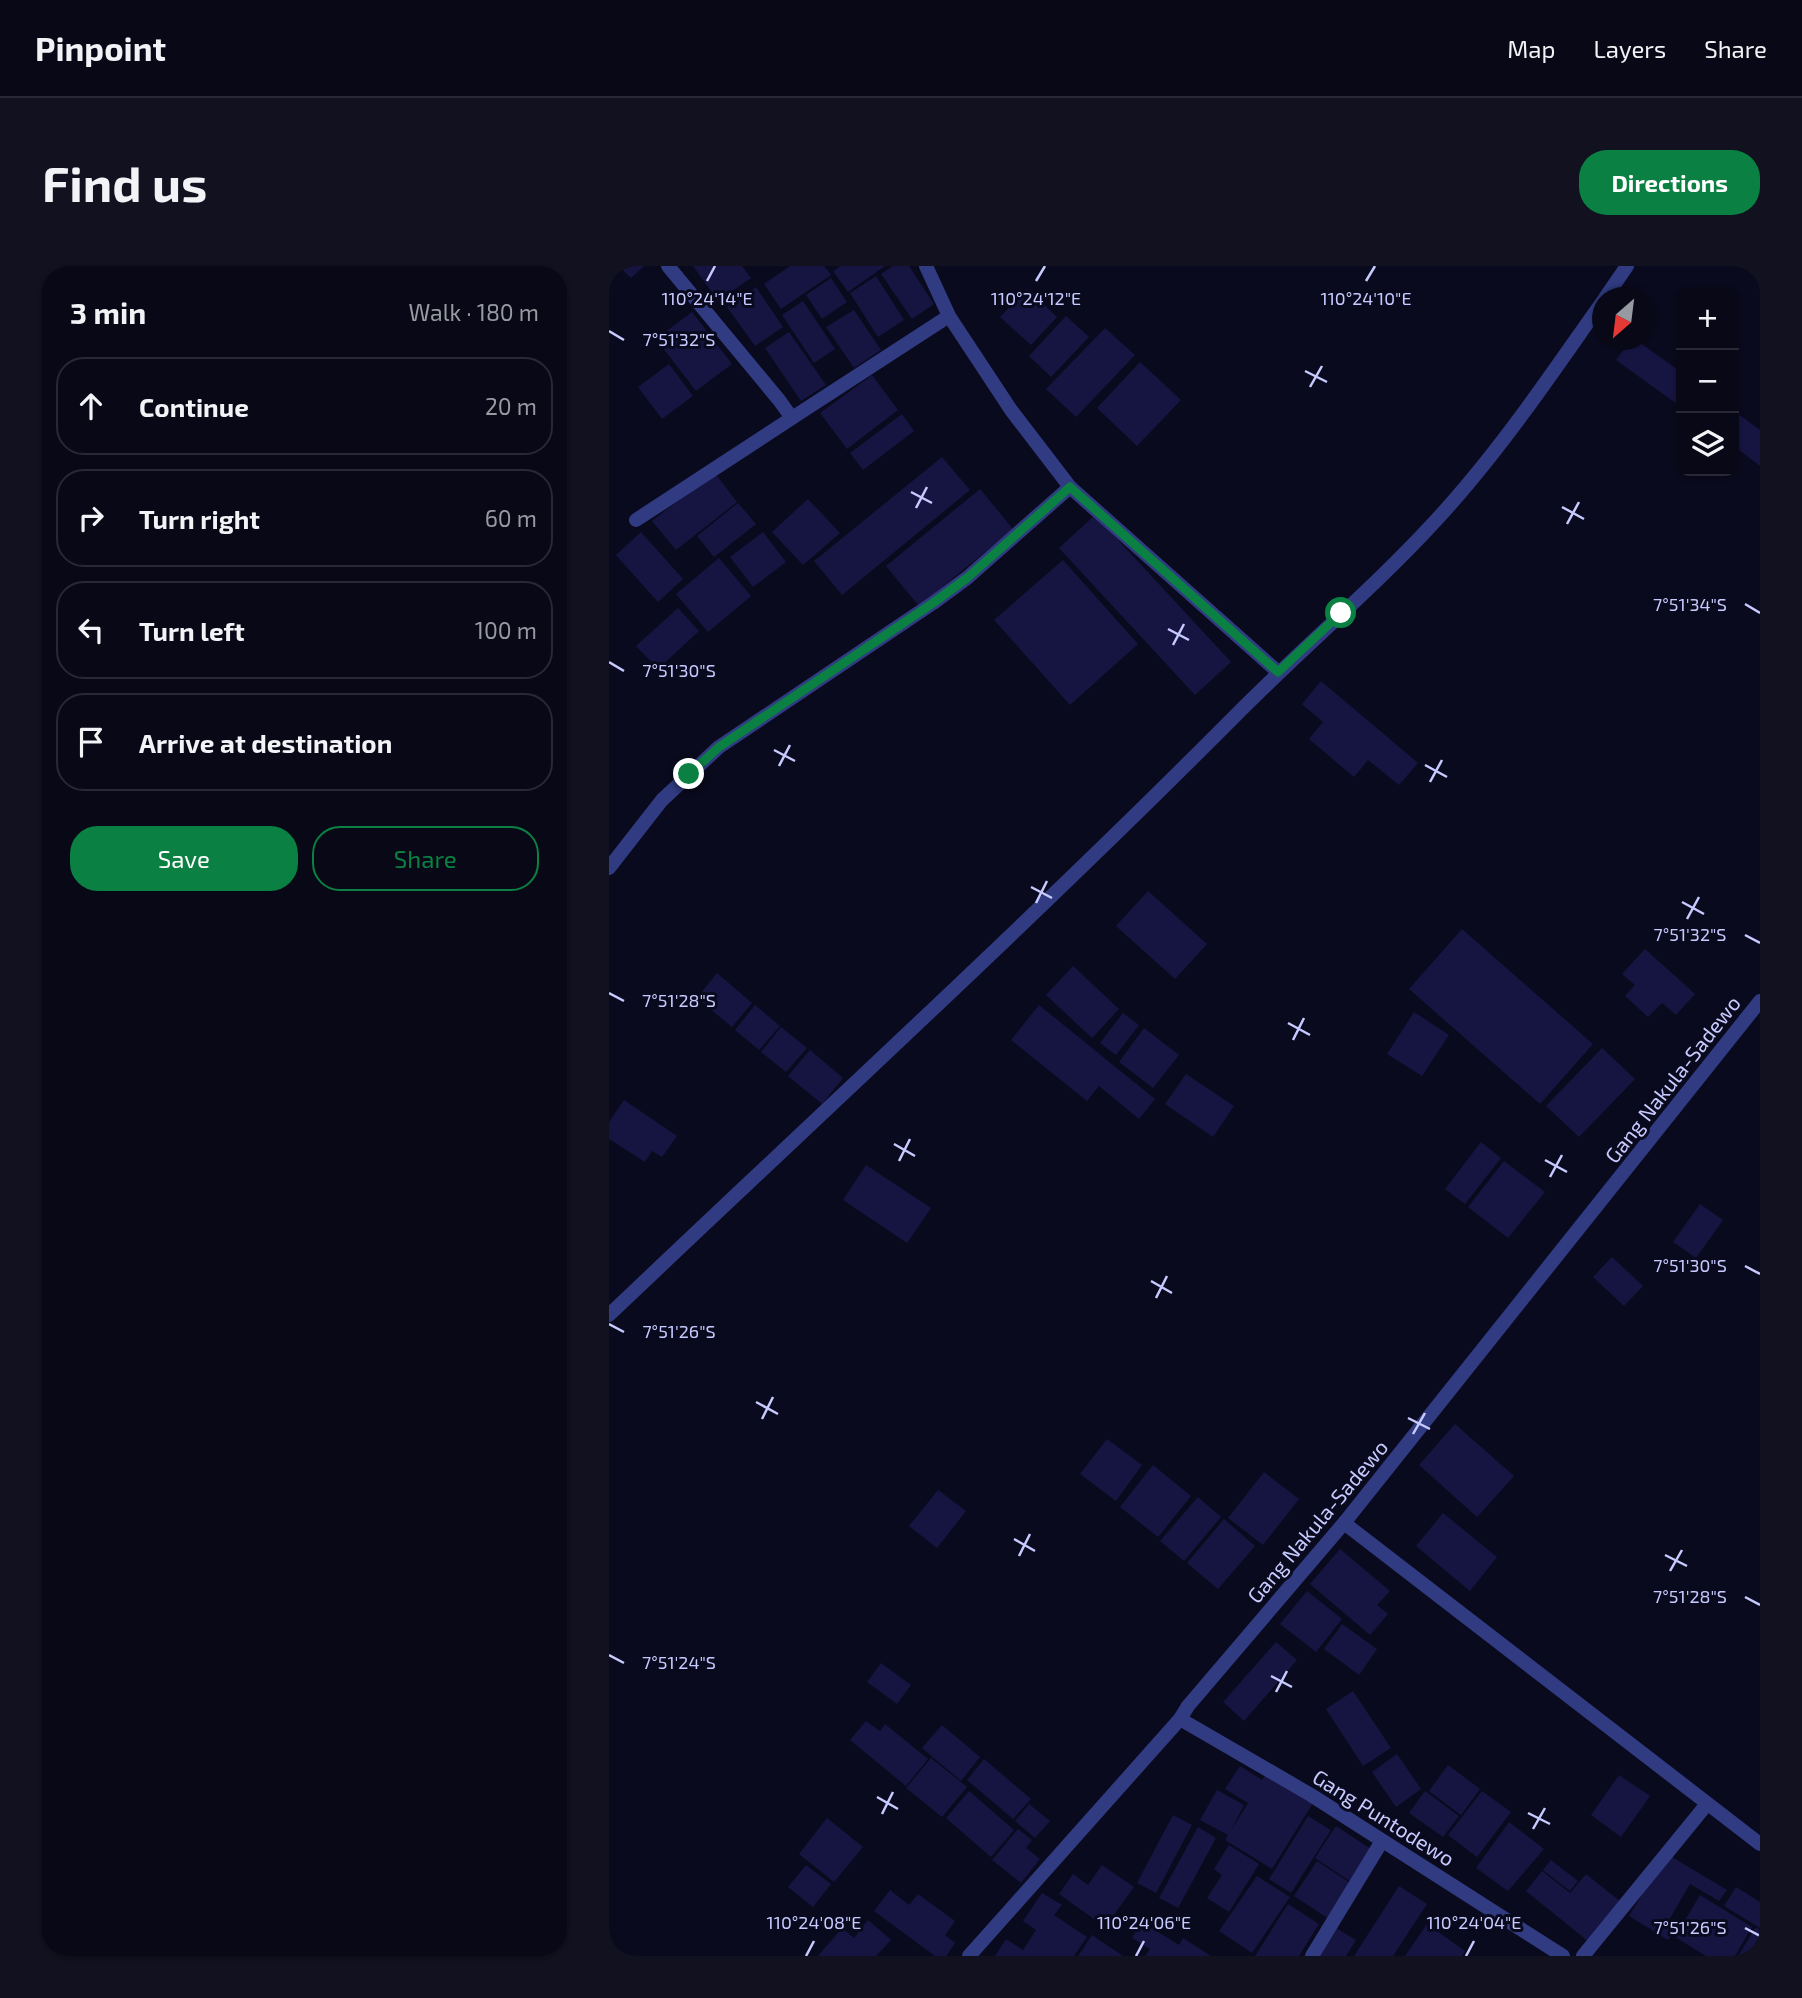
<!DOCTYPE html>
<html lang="en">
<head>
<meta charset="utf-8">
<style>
	body { margin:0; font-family:"Exo 2",sans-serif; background:#11111f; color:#f1f3f6 }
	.controls { position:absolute; right:21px; top:21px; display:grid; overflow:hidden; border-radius:14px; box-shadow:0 2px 5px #0004 }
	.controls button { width:63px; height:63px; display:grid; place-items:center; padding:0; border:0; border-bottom:2px solid #292935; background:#080816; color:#f1f3f6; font:35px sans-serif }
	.compass { position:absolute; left:983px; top:21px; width:63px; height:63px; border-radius:50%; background:#080816; box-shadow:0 2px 5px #0004; rotate:208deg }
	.stop { position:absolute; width:21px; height:21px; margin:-16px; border:5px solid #0b8043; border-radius:50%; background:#fff }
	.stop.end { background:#0b8043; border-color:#fff; box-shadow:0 2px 7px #0008 }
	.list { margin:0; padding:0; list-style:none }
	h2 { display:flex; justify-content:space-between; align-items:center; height:91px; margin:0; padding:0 28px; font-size:30px }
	h2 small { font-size:23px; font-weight:400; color:#989aa1 }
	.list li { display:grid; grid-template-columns:46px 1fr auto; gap:21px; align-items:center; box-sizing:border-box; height:98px; margin:0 14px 14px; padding:0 14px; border:2px solid #292935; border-radius:28px }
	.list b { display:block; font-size:26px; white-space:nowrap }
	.list em { font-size:23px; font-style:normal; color:#989aa1 }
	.actions { display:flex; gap:14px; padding:21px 28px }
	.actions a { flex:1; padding:16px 0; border:2px solid #0b8043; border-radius:28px; text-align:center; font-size:24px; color:#0b8043 }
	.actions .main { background:#0b8043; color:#fff }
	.icon { flex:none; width:38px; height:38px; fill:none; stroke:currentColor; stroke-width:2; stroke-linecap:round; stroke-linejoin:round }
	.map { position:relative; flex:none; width:1151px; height:1690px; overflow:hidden; border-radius:28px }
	header { display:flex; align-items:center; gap:42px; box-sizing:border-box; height:98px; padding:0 35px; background:#080816; border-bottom:2px solid #292935 }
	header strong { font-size:33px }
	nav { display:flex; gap:38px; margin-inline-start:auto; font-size:24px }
	.intro { display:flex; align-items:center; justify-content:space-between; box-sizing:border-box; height:168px; padding:0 42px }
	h1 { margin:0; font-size:49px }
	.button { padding:18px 32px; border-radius:28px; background:#0b8043; color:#fff; font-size:24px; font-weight:700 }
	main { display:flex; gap:42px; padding:0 42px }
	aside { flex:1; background:#080816; border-radius:28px; box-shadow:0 2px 5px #0004 }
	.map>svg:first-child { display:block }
	.building { fill:#161441 }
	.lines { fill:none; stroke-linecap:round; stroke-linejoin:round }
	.minor { stroke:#303b82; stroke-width:14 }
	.route { stroke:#0b8043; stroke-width:9 }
	.ticks { fill:none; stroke:#c7caff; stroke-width:2.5 }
	.labels { text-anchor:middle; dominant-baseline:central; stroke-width:6; stroke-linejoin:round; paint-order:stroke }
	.street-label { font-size:21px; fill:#c7caff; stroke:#0a0a1e }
	.ticks-label { font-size:18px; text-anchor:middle; fill:#c7caff; stroke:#0a0a1e; stroke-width:6; stroke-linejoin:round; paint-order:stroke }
</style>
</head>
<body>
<header>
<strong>Pinpoint</strong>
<nav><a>Map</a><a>Layers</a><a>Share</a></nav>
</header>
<div class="intro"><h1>Find us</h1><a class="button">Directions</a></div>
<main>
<aside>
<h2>3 min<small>Walk · 180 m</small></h2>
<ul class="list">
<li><svg class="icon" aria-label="ahead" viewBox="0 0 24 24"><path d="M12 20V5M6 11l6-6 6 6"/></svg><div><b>Continue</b></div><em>20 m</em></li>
<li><svg class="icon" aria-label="right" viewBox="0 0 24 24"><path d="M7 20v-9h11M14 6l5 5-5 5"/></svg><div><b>Turn right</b></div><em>60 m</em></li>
<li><svg class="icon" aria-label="left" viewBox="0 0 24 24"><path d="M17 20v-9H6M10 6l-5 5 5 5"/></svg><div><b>Turn left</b></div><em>100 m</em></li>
<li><svg class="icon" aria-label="arrive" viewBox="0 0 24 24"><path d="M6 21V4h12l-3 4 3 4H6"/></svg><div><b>Arrive at destination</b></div></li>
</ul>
<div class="actions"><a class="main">Save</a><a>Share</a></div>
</aside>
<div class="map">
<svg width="1151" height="1690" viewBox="0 0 1151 1690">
	<rect width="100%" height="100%" fill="#0a0a1e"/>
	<g class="building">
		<polygon points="9,0 35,0 22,12"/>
		<polygon points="84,0 133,0 142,12 109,35"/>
		<polygon points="181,0 215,0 222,9 172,43 155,18"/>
		<polygon points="232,0 276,0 239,26 224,5"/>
		<polygon points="284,0 300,0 325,38 303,53 272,8"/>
		<polygon points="267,10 295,54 269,71 241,27"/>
		<polygon points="222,12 238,36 213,53 197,29"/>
		<polygon points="147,21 174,61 146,80 118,41"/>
		<polygon points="418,23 448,51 422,79 391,51"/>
		<polygon points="194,35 226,83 205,97 173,49"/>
		<polygon points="245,44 272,84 245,102 217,61"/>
		<polygon points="83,46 123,98 87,125 47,73"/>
		<polygon points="457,50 480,71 442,111 420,90"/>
		<polygon points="496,62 526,89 467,151 437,123"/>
		<polygon points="180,66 217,119 192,135 156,82"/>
		<polygon points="1022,74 1027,74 1072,106 1072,141 1007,94"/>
		<polygon points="531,96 572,134 528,180 488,142"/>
		<polygon points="60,98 84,130 53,153 29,121"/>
		<polygon points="263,109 289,144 238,183 211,147"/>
		<polygon points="1125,145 1151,164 1151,200 1125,180"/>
		<polygon points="293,148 305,165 254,204 241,187"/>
		<polygon points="333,191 361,224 233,329 205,295"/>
		<polygon points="105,206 128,236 67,284 43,255"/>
		<polygon points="371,223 404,263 310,340 277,300"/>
		<polygon points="199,233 231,267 194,299 163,266"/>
		<polygon points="129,237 147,258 105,291 88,270"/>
		<polygon points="486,249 622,396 586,429 450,282"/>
		<polygon points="32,266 74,313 49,336 7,289"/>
		<polygon points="154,266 177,296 144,321 121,291"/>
		<polygon points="110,292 142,330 99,366 67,328"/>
		<polygon points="454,294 529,378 461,439 385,354"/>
		<polygon points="69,342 90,365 49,403 27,380"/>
		<polygon points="712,415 809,497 790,519 759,494 745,511 700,473 714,456 693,438"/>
		<polygon points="539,625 598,678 566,713 507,660"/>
		<polygon points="853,663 984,778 931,838 800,723"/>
		<polygon points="1036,683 1086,728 1067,749 1053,737 1039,751 1016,730 1026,719 1013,708"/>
		<polygon points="464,700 510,743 483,772 437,729"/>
		<polygon points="108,707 143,737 123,761 88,732"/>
		<polygon points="146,739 171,760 150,784 126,764"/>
		<polygon points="430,739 546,833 530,853 490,820 478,835 402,774"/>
		<polygon points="805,746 840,769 813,810 778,788"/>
		<polygon points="514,747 530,759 507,789 491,777"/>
		<polygon points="172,761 198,782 177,806 152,786"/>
		<polygon points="535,762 570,789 544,822 510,796"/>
		<polygon points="993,782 1026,813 970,871 937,840"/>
		<polygon points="201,784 234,812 213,838 179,810"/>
		<polygon points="577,808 625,840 604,871 556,838"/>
		<polygon points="15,834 68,870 53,891 43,885 36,896 0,873 0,856"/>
		<polygon points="872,876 892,892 856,938 836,923"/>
		<polygon points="895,895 936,926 899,972 859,941"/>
		<polygon points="257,899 322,942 298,977 234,934"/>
		<polygon points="1091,938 1114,954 1087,992 1064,976"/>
		<polygon points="1003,991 1034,1020 1015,1040 984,1011"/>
		<polygon points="846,1158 905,1210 868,1251 810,1199"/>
		<polygon points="498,1173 533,1199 507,1235 471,1208"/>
		<polygon points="544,1199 582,1230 549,1271 511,1241"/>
		<polygon points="655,1206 690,1233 654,1279 619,1252"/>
		<polygon points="329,1224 357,1245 328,1282 300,1260"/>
		<polygon points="589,1231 612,1251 575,1295 551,1275"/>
		<polygon points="834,1247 888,1291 861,1325 807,1280"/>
		<polygon points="615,1253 646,1280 609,1323 578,1297"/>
		<polygon points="731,1283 781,1325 768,1339 779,1348 761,1369 701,1318"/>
		<polygon points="698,1325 733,1353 707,1386 671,1358"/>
		<polygon points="733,1358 768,1383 750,1409 715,1383"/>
		<polygon points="667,1376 688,1394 635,1455 614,1436"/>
		<polygon points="272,1397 302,1419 288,1438 258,1416"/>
		<polygon points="744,1425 782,1482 754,1500 717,1443"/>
		<polygon points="257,1455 271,1465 276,1458 319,1493 297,1520 241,1474"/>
		<polygon points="333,1459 371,1491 352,1515 313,1482"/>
		<polygon points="788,1488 812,1523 787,1541 763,1506"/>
		<polygon points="322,1492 358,1521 333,1551 297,1522"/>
		<polygon points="375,1493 422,1533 404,1553 358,1514"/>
		<polygon points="839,1499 871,1523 852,1549 820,1525"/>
		<polygon points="631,1500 653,1514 657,1508 704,1537 663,1603 616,1574 619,1569 591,1554 608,1524 635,1539 621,1566 639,1537 616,1523"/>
		<polygon points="1010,1509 1041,1530 1012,1571 982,1549"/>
		<polygon points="360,1525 405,1564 382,1591 337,1552"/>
		<polygon points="816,1525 850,1550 834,1571 800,1547"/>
		<polygon points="873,1525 902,1546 868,1591 839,1569"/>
		<polygon points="420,1538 441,1555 426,1572 406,1555"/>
		<polygon points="564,1549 583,1559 547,1627 528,1617"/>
		<polygon points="699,1550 722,1564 682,1627 660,1613"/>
		<polygon points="218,1552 254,1581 225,1616 190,1588"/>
		<polygon points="900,1556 935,1583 899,1625 867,1602"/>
		<polygon points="727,1560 765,1585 744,1617 706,1592"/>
		<polygon points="589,1561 607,1572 569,1642 550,1632"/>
		<polygon points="409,1563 423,1574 417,1582 431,1593 412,1617 383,1594"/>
		<polygon points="620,1579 650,1598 620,1646 598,1632 613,1609 605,1603"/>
		<polygon points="1058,1588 1118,1624 1110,1635 1081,1618 1060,1654 1069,1659 1059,1674 1020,1650"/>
		<polygon points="942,1594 969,1615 961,1625 934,1604"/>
		<polygon points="708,1595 743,1618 720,1653 685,1630"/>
		<polygon points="197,1599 222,1618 204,1641 179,1621"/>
		<polygon points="493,1599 525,1621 496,1661 450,1628 464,1608 479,1619"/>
		<polygon points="933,1605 961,1627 977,1608 1012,1636 980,1676 917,1625"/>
		<polygon points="648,1610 681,1631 643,1687 610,1665"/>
		<polygon points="790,1620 818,1638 784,1690 745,1690"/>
		<polygon points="1127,1621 1151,1636 1151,1662 1115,1640"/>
		<polygon points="281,1624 300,1639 309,1628 346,1655 336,1669 346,1677 337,1690 326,1690 265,1645"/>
		<polygon points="433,1627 453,1639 445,1649 478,1671 465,1690 386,1690 397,1673 414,1684 427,1664 414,1655"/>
		<polygon points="1091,1629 1143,1661 1126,1690 1097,1690 1066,1671"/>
		<polygon points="679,1638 710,1658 690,1690 646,1690"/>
		<polygon points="259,1654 282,1674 267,1690 209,1690 233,1662 245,1672"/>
		<polygon points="533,1656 570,1679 574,1672 602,1690 536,1690 541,1683 523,1672"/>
		<polygon points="818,1658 856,1685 853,1690 796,1690"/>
		<polygon points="1147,1661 1151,1664 1151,1690 1129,1690"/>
		<polygon points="727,1662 747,1674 737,1690 710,1690"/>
		<polygon points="483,1669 514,1690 469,1690"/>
	</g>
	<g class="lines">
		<g class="minor">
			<polyline points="59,0 170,134 183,152 340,50"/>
			<polyline points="317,0 340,50 402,144 461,221 669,406"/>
			<polyline points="996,32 1018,0"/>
			<polyline points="27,254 183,152"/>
			<polyline points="0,602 53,534 110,481 324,337 358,312 461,221"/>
			<path d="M0,1049c209,-199 422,-394 625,-598 77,-78 163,-148 233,-232 49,-58 92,-122 136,-184"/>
			<polyline points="735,1257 1151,1578"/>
			<polyline points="571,1453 702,1529 954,1690"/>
			<polyline points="360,1690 571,1453 579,1440 735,1257 1151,735"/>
			<polyline points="703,1690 773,1575"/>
			<polyline points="974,1690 1098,1538"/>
		</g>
	</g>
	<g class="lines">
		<polyline class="route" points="80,508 110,481 324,337 358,312 461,221 669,406 732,347"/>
	</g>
	<path class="ticks" d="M98,15l8,-15M427,15l9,-15M757,15l9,-15M0,65l15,9M696,105l22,11M701,121l12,-21M302,226l21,11M953,241l22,12M307,242l11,-21M958,258l12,-22M1136,338l15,9M559,363l21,11M564,379l11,-21M0,396l15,9M165,484l21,11M816,499l22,12M170,500l11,-21M821,516l12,-22M422,621l21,11M1073,636l22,12M427,637l11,-22M1078,653l12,-22M1136,669l15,8M0,727l15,8M679,757l22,12M684,774l11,-22M285,878l21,12M936,894l22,12M290,895l11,-22M941,911l12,-22M1136,1000l15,8M542,1015l21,12M547,1032l11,-22M0,1058l15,8M147,1136l22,12M799,1152l22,11M153,1153l11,-22M804,1168l12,-21M405,1273l21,12M1056,1289l22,11M410,1290l11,-22M1061,1305l12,-21M1136,1331l15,8M0,1389l15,8M662,1410l21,11M667,1426l11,-21M268,1531l21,12M919,1547l22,11M273,1548l11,-22M924,1563l12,-21M1136,1662l15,8M197,1690l8,-15M527,1690l8,-15M857,1690l8,-15"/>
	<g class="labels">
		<g class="street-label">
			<text transform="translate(1063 813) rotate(-52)">Gang Nakula-Sadewo</text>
			<text transform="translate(708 1255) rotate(-50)">Gang Nakula-Sadewo</text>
			<text transform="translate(775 1551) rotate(32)">Gang Puntodewo</text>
		</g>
	</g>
	<g class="ticks-label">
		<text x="98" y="39">110°24'14"E</text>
		<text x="427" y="39">110°24'12"E</text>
		<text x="757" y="39">110°24'10"E</text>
		<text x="70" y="80">7°51'32"S</text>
		<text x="1081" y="345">7°51'34"S</text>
		<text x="70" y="411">7°51'30"S</text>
		<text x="1081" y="675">7°51'32"S</text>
		<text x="70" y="741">7°51'28"S</text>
		<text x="1081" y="1006">7°51'30"S</text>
		<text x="70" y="1072">7°51'26"S</text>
		<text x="1081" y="1337">7°51'28"S</text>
		<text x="70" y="1403">7°51'24"S</text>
		<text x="205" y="1663">110°24'08"E</text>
		<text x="535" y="1663">110°24'06"E</text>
		<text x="865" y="1663">110°24'04"E</text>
		<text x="1081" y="1668">7°51'26"S</text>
	</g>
</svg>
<div class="controls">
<button>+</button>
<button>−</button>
<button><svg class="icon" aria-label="layers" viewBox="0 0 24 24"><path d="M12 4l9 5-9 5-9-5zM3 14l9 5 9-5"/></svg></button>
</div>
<svg class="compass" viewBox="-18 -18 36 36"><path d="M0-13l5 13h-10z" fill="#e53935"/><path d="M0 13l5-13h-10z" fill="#989aa1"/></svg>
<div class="stop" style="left:732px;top:347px"></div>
<div class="stop end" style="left:80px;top:508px"></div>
</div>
</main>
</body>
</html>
